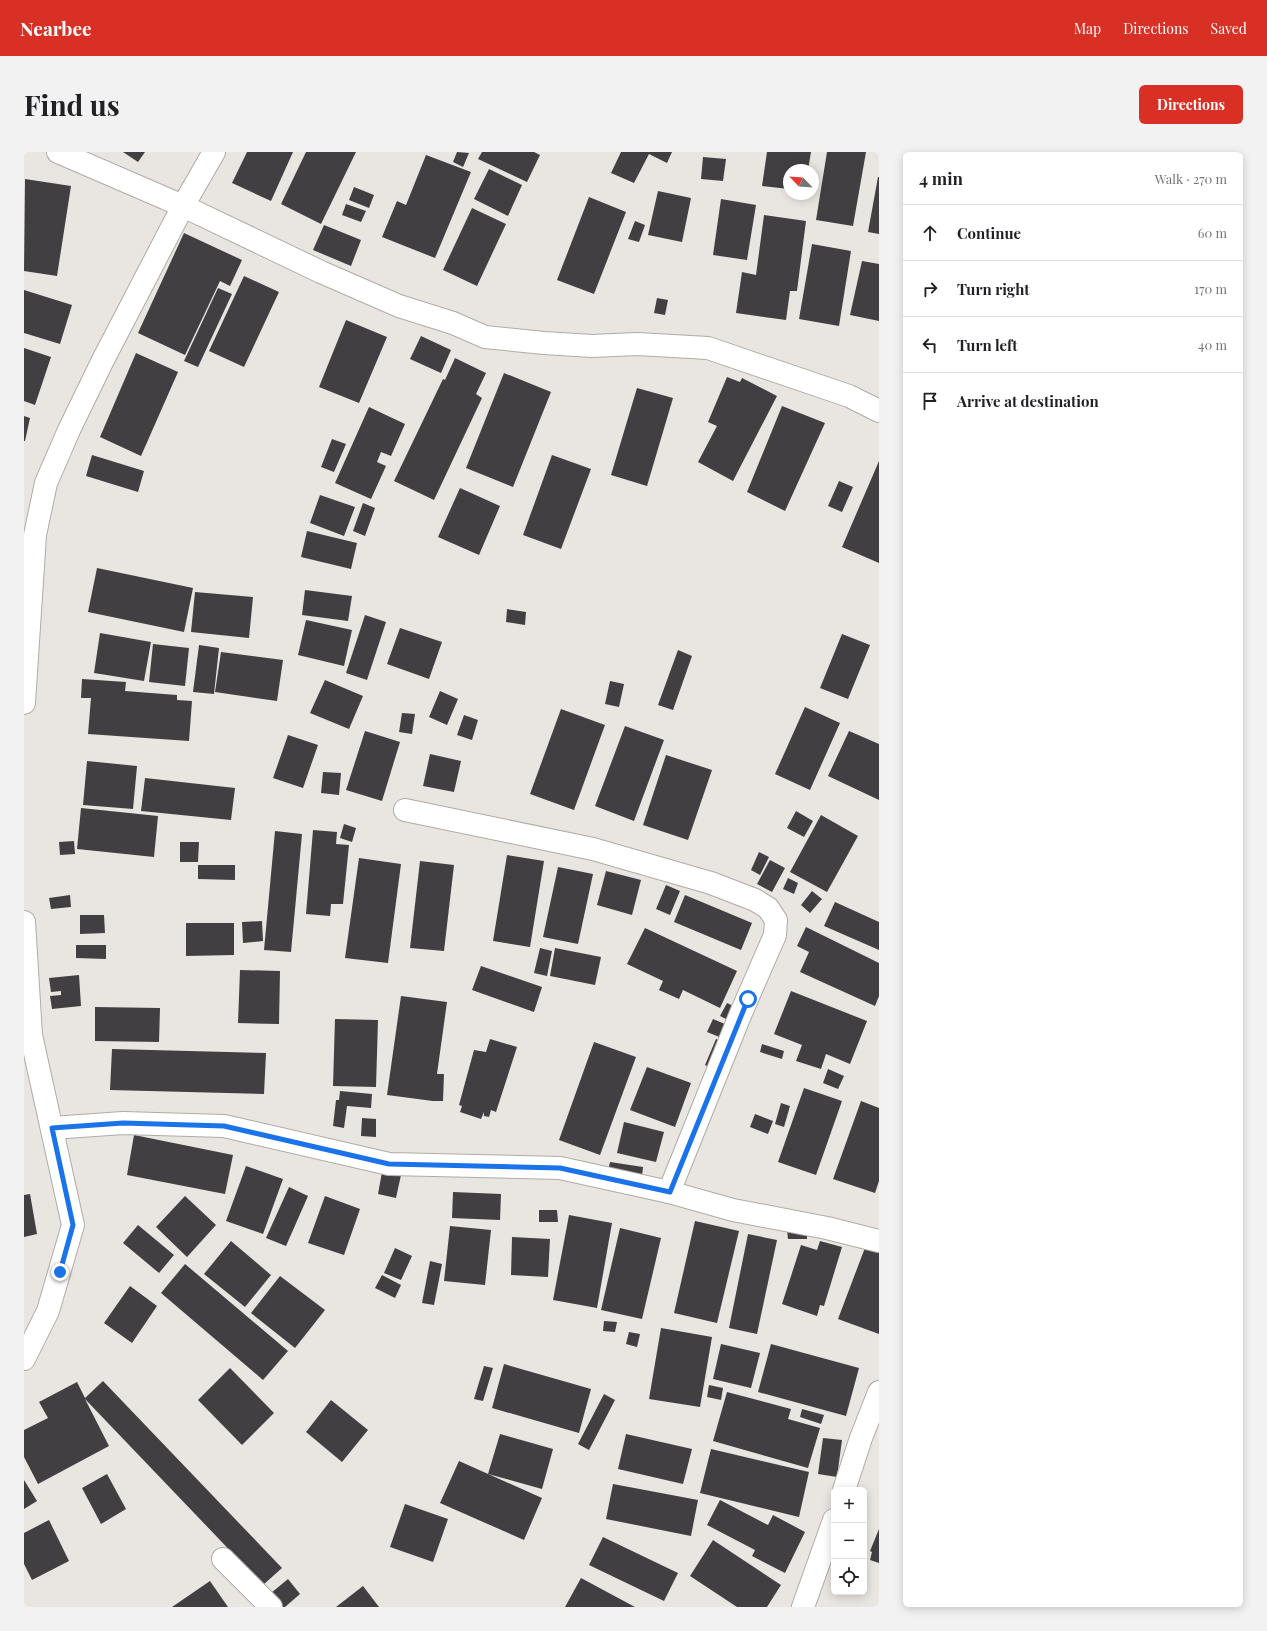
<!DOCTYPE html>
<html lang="en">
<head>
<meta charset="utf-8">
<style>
	body { margin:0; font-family:"Playfair Display",serif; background:#f2f2f2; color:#202124 }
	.controls { position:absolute; right:12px; bottom:12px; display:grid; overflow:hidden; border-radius:6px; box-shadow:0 2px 10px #0003 }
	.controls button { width:36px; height:36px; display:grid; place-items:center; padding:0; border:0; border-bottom:1px solid #e0e0e0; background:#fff; color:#202124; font:20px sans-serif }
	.compass { position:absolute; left:759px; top:12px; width:36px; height:36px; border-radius:50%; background:#fff; box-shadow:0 2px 10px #0003; rotate:295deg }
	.stop { position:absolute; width:12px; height:12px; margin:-9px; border:3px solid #1a73e8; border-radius:50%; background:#fff }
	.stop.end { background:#1a73e8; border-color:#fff; box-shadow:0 1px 4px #0008 }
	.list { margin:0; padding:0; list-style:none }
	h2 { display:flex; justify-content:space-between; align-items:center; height:52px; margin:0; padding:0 16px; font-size:17px }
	h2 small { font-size:13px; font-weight:400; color:#757577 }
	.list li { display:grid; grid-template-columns:26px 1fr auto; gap:12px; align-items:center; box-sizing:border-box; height:56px; padding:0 16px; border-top:1px solid #e0e0e0 }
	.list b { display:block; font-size:15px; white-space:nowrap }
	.list em { font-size:13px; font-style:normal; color:#757577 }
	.icon { flex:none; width:22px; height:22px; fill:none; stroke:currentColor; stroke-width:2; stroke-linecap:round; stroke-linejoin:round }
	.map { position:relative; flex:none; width:855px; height:1455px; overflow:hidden; border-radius:6px }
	header { display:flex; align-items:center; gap:24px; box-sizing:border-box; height:56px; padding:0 20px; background:#d93025; color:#fff }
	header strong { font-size:19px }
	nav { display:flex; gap:22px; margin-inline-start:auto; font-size:14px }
	.intro { display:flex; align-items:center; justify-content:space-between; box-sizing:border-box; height:96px; padding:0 24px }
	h1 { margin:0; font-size:28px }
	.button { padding:10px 18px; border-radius:6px; background:#d93025; color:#fff; font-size:14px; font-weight:700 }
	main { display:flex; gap:24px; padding:0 24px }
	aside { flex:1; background:#fff; border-radius:6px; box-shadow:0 2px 10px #0003 }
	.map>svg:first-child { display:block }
	.building { fill:#413f42 }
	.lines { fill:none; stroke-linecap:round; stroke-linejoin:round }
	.street-casing { stroke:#afaca7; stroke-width:24 }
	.street { stroke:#fff; stroke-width:22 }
	.route { stroke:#1a73e8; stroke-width:5 }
</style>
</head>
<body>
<header>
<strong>Nearbee</strong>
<nav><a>Map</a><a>Directions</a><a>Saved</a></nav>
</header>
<div class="intro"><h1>Find us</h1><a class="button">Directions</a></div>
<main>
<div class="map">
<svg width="855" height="1455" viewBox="0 0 855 1455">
	<rect width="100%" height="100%" fill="#e9e6e1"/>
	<g class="building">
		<polygon points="99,0 121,0 114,10"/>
		<polygon points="223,0 269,0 247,49 208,31"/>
		<polygon points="282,0 332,0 297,72 257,52"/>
		<polygon points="433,0 445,1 439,15 429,10"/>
		<polygon points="458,0 510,0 516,3 503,30 454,7"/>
		<polygon points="597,0 648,0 643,11 625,2 610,31 587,21"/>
		<polygon points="743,0 787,0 784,18 765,18 765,37 738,34"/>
		<polygon points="803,0 842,0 829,74 792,68"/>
		<polygon points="402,3 447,20 411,106 358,85 373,49 382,53"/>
		<polygon points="679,5 702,7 699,29 677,27"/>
		<polygon points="465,17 498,33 484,64 450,47"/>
		<polygon points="854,25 855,25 855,82 844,80"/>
		<polygon points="1,27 47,34 33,124 0,119"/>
		<polygon points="330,35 350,43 345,56 325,48"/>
		<polygon points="634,39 667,46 658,90 624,83"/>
		<polygon points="565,45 602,60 570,142 533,128"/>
		<polygon points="697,47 732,53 723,108 689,103"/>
		<polygon points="322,52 342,59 337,70 318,63"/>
		<polygon points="448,56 482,72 453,134 419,118"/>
		<polygon points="740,63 782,69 773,139 766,139 762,168 712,161 718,120 732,123"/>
		<polygon points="611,69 621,73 615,90 604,87"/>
		<polygon points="300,73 337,88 327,114 289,98"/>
		<polygon points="160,81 218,108 206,134 196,129 161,203 114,181"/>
		<polygon points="788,92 827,99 815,174 775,167"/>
		<polygon points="838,109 855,112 855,169 826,163"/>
		<polygon points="220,124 255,140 220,215 185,199"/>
		<polygon points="194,136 208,142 174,215 160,209"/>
		<polygon points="0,138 48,153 36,192 0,181"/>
		<polygon points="633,146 644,148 641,163 630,161"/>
		<polygon points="322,168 363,185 335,251 295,235"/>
		<polygon points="397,184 427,198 417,221 386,207"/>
		<polygon points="0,196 27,205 11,253 0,249"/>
		<polygon points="112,201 154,220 117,304 76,285"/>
		<polygon points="431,206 462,221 452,242 458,246 410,348 370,329 419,227 421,228"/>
		<polygon points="480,221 527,240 489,335 442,316"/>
		<polygon points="703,225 716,230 718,226 753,244 709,329 674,310 693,274 684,270"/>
		<polygon points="613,236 649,246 623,334 587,323"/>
		<polygon points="758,254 801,271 761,359 723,340"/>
		<polygon points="345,255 381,272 367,304 357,300 353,310 362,314 347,347 311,331"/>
		<polygon points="0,264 6,266 1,289 0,289"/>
		<polygon points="308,287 322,292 310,320 297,315"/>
		<polygon points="68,303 120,319 114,340 62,324"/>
		<polygon points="528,303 567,317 537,397 499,383"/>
		<polygon points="855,309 855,411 818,395"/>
		<polygon points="815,329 829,335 818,360 804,354"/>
		<polygon points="436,336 476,354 455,403 414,385"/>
		<polygon points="296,343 331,355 320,384 286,371"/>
		<polygon points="339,351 351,356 341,384 329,379"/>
		<polygon points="283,379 333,391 327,417 277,405"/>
		<polygon points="73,416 169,436 160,480 64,460"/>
		<polygon points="281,438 328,444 324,469 278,463"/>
		<polygon points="171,440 229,445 225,486 167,480"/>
		<polygon points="483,457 502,460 501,473 482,470"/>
		<polygon points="341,463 362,470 343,528 322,521"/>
		<polygon points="282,468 328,478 320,514 274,503"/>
		<polygon points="376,476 418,490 405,527 363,512"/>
		<polygon points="76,481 127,490 120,529 70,521"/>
		<polygon points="818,482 846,493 824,547 796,536"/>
		<polygon points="129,492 165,496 161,534 125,530"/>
		<polygon points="175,493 195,496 190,542 169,540"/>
		<polygon points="654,498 668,504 649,558 634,553"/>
		<polygon points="197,500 259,508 253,549 191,540"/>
		<polygon points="58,527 102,530 101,539 153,543 153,548 168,549 165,589 64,582 67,546 57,546"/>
		<polygon points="301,528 339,544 325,577 286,561"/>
		<polygon points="586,529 600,532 595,555 581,552"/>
		<polygon points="416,539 434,547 423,573 405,565"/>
		<polygon points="781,555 816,571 786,638 751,622"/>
		<polygon points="537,557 581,573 550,658 506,642"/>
		<polygon points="378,561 391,562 388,582 375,580"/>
		<polygon points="440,563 454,568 448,588 433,583"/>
		<polygon points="601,574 640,588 610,669 571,654"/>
		<polygon points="341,579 376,590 358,649 322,638"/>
		<polygon points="825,579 855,592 855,648 804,624"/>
		<polygon points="264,583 294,593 279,636 249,626"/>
		<polygon points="406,602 437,609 430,640 399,634"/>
		<polygon points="642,603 688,618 664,688 619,673"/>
		<polygon points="63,609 113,614 109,657 59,653"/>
		<polygon points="299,620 317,621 315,643 297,641"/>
		<polygon points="121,626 211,636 207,668 117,659"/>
		<polygon points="57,656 134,664 130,705 53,697"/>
		<polygon points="772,659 789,669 780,685 763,676"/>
		<polygon points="797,663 834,684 803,740 766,720"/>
		<polygon points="320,672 332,676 328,690 316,686"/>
		<polygon points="289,678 313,680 312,692 325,693 319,752 307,752 306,764 282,762"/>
		<polygon points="251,679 278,682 267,800 240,798"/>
		<polygon points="50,689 51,702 36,703 35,690"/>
		<polygon points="156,690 175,690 174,710 156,710"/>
		<polygon points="735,700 745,705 736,723 727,718"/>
		<polygon points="483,703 520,709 506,795 469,789"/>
		<polygon points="335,706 377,712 364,811 321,806"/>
		<polygon points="746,708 761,716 748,740 733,732"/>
		<polygon points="396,709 430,713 420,799 386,796"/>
		<polygon points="174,713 211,713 211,728 174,727"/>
		<polygon points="534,715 569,722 554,792 519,785"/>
		<polygon points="582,719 617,728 608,763 573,753"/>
		<polygon points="764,726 774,731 770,742 759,737"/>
		<polygon points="642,733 656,739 646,763 632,757"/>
		<polygon points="788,739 798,747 786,761 777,753"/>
		<polygon points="46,743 47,755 27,757 25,746"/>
		<polygon points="661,743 728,771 717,798 650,770"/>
		<polygon points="811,750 855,770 855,798 800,774"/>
		<polygon points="56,763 80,763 81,781 56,782"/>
		<polygon points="238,769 239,789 219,791 218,770"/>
		<polygon points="162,771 210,771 210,803 162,804"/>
		<polygon points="782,775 855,811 855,844 851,854 776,820 785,800 773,794"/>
		<polygon points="621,776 713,819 696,856 659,838 655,847 635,838 639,829 603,812"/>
		<polygon points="52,793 82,793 82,807 52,806"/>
		<polygon points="516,796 528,799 523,824 510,821"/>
		<polygon points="531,796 577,805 571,833 526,824"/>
		<polygon points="457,814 518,835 510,860 448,838"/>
		<polygon points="216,818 256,819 255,872 214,871"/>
		<polygon points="55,823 57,854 28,857 26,844 37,843 37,839 27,840 25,826"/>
		<polygon points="767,839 843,869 826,912 802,902 797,917 772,909 778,893 750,882"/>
		<polygon points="377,844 423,850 413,922 420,922 419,949 409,949 363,943"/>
		<polygon points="703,851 718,858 712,872 696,864"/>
		<polygon points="71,855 136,856 135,890 71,889"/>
		<polygon points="311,867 354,868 352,935 309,934"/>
		<polygon points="689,867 708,875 703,888 683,880"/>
		<polygon points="466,887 493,895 472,960 467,958 465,965 460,964 460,960 457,967 436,960 438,954 435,953 450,898 462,900"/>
		<polygon points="692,887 703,891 691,918 681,913"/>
		<polygon points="570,890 612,905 576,1003 535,988"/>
		<polygon points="738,892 760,899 758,907 736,900"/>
		<polygon points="88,897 242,901 240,942 86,938"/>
		<polygon points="623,915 667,931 651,975 606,958"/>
		<polygon points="804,917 820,924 814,937 799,931"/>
		<polygon points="780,936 818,949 792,1023 754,1010"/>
		<polygon points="316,939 348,942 347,956 323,954 320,976 309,974 312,948 315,948"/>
		<polygon points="837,949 855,956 855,1029 851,1041 809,1027"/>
		<polygon points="757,951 766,954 760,975 751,972"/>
		<polygon points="731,962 749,969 744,982 726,975"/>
		<polygon points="338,966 352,967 352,985 337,984"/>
		<polygon points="600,970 640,980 632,1010 593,1001"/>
		<polygon points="110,983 209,1003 201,1042 103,1023"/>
		<polygon points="586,1010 619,1015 618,1024 584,1019"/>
		<polygon points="222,1014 259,1027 239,1082 202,1069"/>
		<polygon points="358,1020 377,1023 372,1046 354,1042"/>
		<polygon points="265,1035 284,1044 262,1094 242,1086"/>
		<polygon points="429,1040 477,1042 476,1068 428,1066"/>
		<polygon points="6,1042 13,1082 0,1085 0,1043"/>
		<polygon points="161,1044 192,1073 163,1105 132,1075"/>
		<polygon points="301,1044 336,1057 320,1103 284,1091"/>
		<polygon points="515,1058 533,1058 534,1070 515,1070"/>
		<polygon points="545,1063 588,1071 573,1156 529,1148"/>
		<polygon points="671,1069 715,1079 693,1171 650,1161"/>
		<polygon points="114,1073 150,1103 135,1121 99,1091"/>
		<polygon points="426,1074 467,1078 461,1133 420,1129"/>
		<polygon points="596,1076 637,1086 618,1167 577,1158"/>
		<polygon points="783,1077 783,1087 764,1087 763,1078"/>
		<polygon points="724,1082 753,1088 733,1182 705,1176"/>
		<polygon points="488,1085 526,1087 524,1125 487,1123"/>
		<polygon points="207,1089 247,1123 221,1155 180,1122"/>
		<polygon points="796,1089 818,1095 800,1154 796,1153 793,1164 758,1152 777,1093 793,1098"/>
		<polygon points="842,1093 855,1098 855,1182 814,1167"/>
		<polygon points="371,1096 388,1104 377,1128 360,1121"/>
		<polygon points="406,1109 418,1112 410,1153 398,1151"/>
		<polygon points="161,1112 264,1199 239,1228 137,1141"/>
		<polygon points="358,1123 377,1133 371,1146 351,1136"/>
		<polygon points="256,1124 301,1158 271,1196 227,1161"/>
		<polygon points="106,1134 133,1154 108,1191 80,1171"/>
		<polygon points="580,1169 593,1170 591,1180 579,1179"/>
		<polygon points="637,1176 688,1185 676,1255 625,1247"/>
		<polygon points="605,1180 616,1182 613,1195 602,1192"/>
		<polygon points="697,1192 736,1201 727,1236 689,1227"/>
		<polygon points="747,1192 835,1216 822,1264 734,1240"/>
		<polygon points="480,1212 567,1237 555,1281 468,1256"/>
		<polygon points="460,1214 469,1216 459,1249 450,1247"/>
		<polygon points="206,1216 250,1261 218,1293 174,1248"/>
		<polygon points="79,1229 258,1416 239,1433 61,1247 85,1294 14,1332 0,1305 0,1278 24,1266 15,1250 53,1230 61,1246"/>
		<polygon points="685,1233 699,1236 697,1248 683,1245"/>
		<polygon points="703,1240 767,1257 764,1267 796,1276 784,1316 689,1289"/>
		<polygon points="580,1242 591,1248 565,1298 554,1292"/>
		<polygon points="307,1248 344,1278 318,1310 282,1280"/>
		<polygon points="778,1257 800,1263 797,1272 776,1265"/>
		<polygon points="476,1282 529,1297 518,1337 464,1322"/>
		<polygon points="602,1282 668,1297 659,1332 594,1317"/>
		<polygon points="799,1286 818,1288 813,1325 794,1322"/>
		<polygon points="687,1297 785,1320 775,1365 676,1341"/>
		<polygon points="435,1309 518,1346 500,1388 416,1351"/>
		<polygon points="83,1322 102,1357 77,1372 58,1336"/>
		<polygon points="0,1328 13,1349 0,1357"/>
		<polygon points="589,1332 674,1348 667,1384 582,1367"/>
		<polygon points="696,1348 744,1373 749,1363 781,1380 761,1421 728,1404 731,1398 683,1373"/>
		<polygon points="381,1352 424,1367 409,1410 366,1395"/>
		<polygon points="25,1368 45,1409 8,1428 0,1412 0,1381"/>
		<polygon points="855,1377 855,1411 846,1408 848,1400 846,1399"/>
		<polygon points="579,1385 654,1421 640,1449 565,1413"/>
		<polygon points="689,1388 757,1433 743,1455 713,1455 666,1424"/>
		<polygon points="557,1426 611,1455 541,1455"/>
		<polygon points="264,1427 276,1442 261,1455 258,1455 247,1441"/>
		<polygon points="186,1429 204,1455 148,1455"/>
		<polygon points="339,1434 355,1455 312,1455"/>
	</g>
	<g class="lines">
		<defs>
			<g id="street">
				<polyline points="34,0 159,54 297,120 375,154 429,171 461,185 520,191 568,194 613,192 684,196 825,244 855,259"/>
				<polyline points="0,551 11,383 22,331 45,278 79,208 159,54 190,0"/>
				<polyline points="381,658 569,697 687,731 731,748 744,756 752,768 751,783 717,861 645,1040"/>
				<polyline points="0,770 7,883 49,1073 24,1159 0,1207"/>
				<polyline points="28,976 99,971 200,974 365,1012 536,1016 645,1040 709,1058 803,1076 855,1089"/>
				<polyline points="820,1338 837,1286 855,1240"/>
				<polyline points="199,1407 247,1455"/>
				<polyline points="779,1455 810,1368"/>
			</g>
		</defs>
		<use href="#street" class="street-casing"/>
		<use href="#street" class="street"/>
	</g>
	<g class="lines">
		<polyline class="route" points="36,1120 49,1073 28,976 99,971 200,974 365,1012 536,1016 646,1040 724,847"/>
	</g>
</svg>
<div class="controls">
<button>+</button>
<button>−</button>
<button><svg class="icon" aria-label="locate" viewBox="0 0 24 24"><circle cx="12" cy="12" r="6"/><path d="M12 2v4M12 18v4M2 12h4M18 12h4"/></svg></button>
</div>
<svg class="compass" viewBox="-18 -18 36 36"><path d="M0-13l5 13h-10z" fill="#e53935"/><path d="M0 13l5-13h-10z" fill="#757577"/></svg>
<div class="stop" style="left:724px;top:847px"></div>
<div class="stop end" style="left:36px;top:1120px"></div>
</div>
<aside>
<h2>4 min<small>Walk · 270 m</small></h2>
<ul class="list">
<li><svg class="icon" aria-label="ahead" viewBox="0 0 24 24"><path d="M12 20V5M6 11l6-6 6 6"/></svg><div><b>Continue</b></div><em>60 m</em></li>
<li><svg class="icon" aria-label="right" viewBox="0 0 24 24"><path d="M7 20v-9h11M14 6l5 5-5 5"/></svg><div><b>Turn right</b></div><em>170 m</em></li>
<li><svg class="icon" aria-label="left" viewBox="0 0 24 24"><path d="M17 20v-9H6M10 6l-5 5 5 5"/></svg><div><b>Turn left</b></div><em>40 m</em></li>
<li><svg class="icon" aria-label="arrive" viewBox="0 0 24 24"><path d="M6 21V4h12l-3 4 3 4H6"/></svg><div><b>Arrive at destination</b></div></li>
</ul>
</aside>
</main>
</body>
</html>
